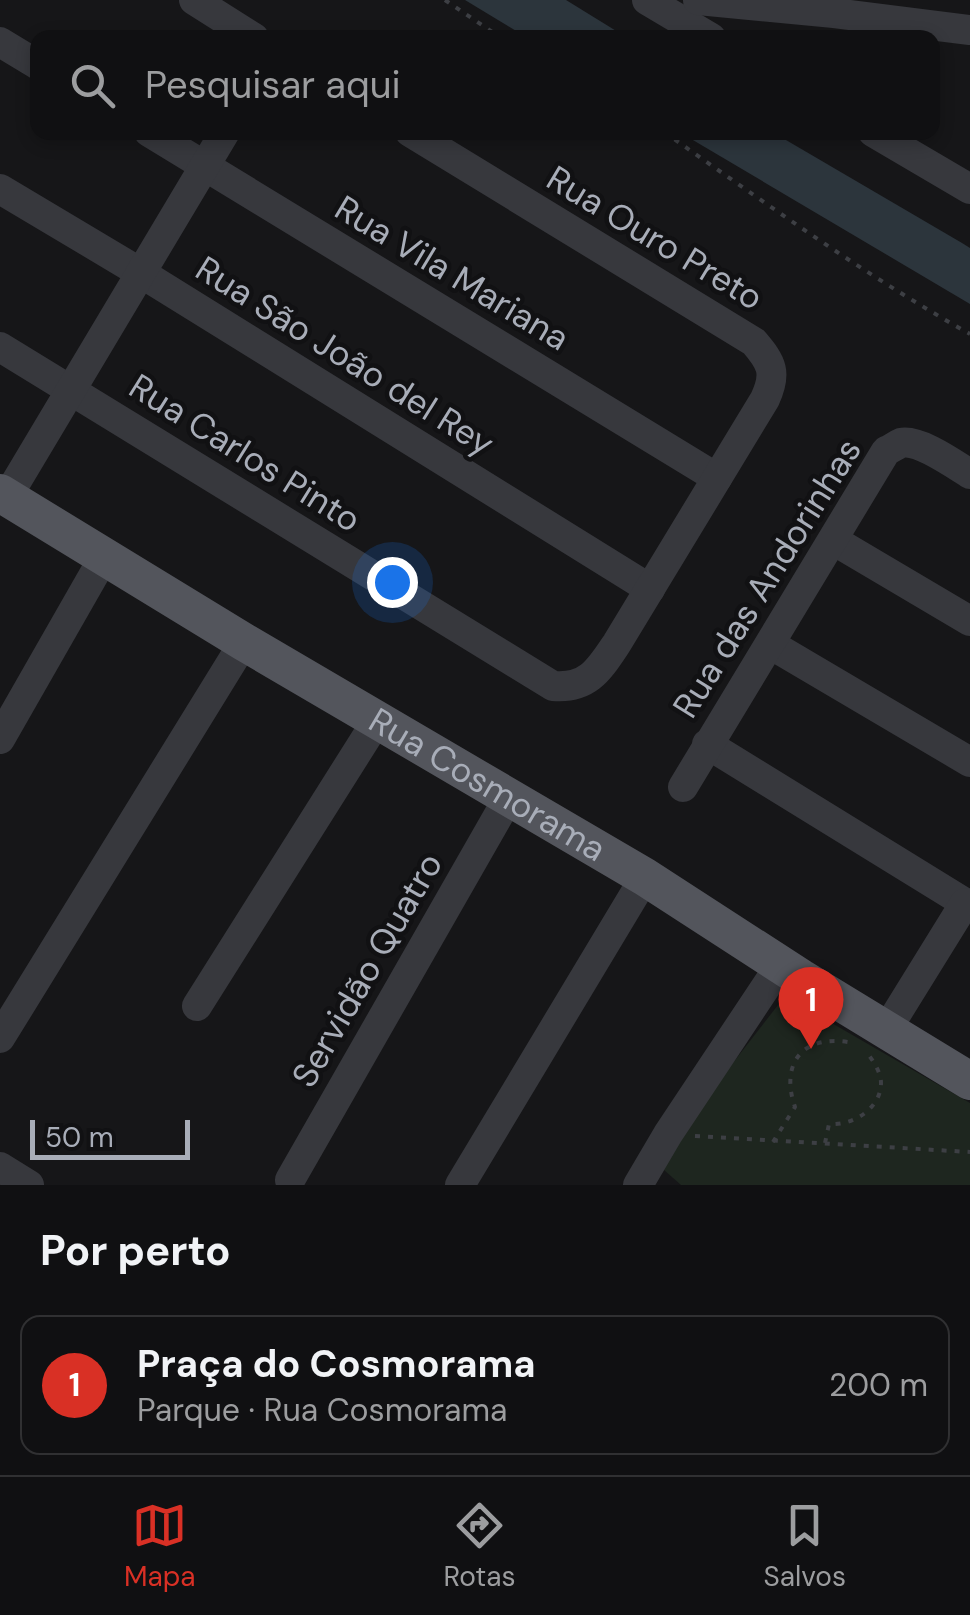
<!DOCTYPE html>
<html lang="pt">
<head>
<meta charset="utf-8">
<style>
	body { margin:0; font-family:"DM Sans",sans-serif; background:#1e1e20; color:#f1f3f6 }
	.scale { position:absolute; left:30px; bottom:25px; width:160px; box-sizing:border-box; padding-left:10px; border:5px solid #a8adb8; border-top:0; font-size:28px; line-height:35px; white-space:nowrap; color:#a8adb8; -webkit-text-stroke:8px #111113; paint-order:stroke }
	.you { position:absolute; left:392px; top:582px; width:35px; height:35px; margin:-25px; border:8px solid #fff; border-radius:50%; background:#1a73e8; box-shadow:0 0 0 15px #1a73e833 }
	.badge { display:grid; place-items:center; width:65px; height:65px; border-radius:50%; background:#d93025; color:#fff; font-size:32px; font-weight:700 }
	.pin { position:absolute; translate:-50% -82px; filter:drop-shadow(0 2px 5px #0008) }
	.pin::after { content:''; position:absolute; top:52px; width:35px; height:30px; background:inherit; clip-path:polygon(0 0,100% 0,50% 100%) }
	.list { margin:0; padding:0; list-style:none }
	h2 { display:flex; justify-content:space-between; align-items:center; height:130px; margin:0; padding:0 40px; font-size:42px }
	h2 small { font-size:32px; font-weight:400; color:#9c9d9f }
	.list li { display:grid; grid-template-columns:65px 1fr auto; gap:30px; align-items:center; box-sizing:border-box; height:140px; margin:0 20px 20px; padding:0 20px; border:2px solid #303032; border-radius:20px }
	.list b { display:block; font-size:38px; white-space:nowrap }
	.list p { margin:0; font-size:32px; white-space:nowrap; color:#9c9d9f }
	.list em { font-size:32px; font-style:normal; color:#9c9d9f }
	.icon { flex:none; width:55px; height:55px; fill:none; stroke:currentColor; stroke-width:2; stroke-linecap:round; stroke-linejoin:round }
	.map { position:relative; flex:none; width:970px; height:1185px; overflow:hidden }
	.search { position:absolute; background:#101012; box-shadow:0 5px 15px #0003; left:30px; right:30px; top:30px; height:110px; display:flex; align-items:center; gap:25px; box-sizing:border-box; padding:0 35px; border-radius:20px; color:#9c9d9f; font-size:38px }
	.sheet { height:290px; background:#101012 }
	nav { display:flex; justify-content:space-around; align-items:center; box-sizing:border-box; height:140px; border-top:2px solid #303032; background:#101012; font-size:28px; color:#9c9d9f }
	nav a { display:grid; justify-items:center; gap:5px }
	nav .on { color:#d93025 }
	.map>svg:first-child { display:block }
	.green { fill:#1e261f }
	.water { fill:#2c353c }
	.lines { fill:none; stroke-linecap:round; stroke-linejoin:round }
	.path { stroke:#3d3f44; stroke-width:4; stroke-dasharray:5 8; stroke-linecap:butt }
	.minor { stroke:#37383d; stroke-width:30 }
	.major { stroke:#53555c; stroke-width:38 }
	.labels { text-anchor:middle; dominant-baseline:central; stroke-width:9; stroke-linejoin:round; paint-order:stroke }
	.street-label { font-size:35px; fill:#a8adb8; stroke:#111113 }
</style>
</head>
<body>
<div class="map">
<svg width="970" height="1185" viewBox="0 0 970 1185">
	<rect width="100%" height="100%" fill="#161618"/>
	<polygon class="green" points="785,996 970,1103 970,1185 681,1185 664,1170 672,1141"/>
	<g class="water">
		<polygon points="465,0 566,0 626,37 526,37"/>
		<polygon points="681,133 774,133 962,243 970,248 970,304"/>
	</g>
	<g class="lines">
		<g class="path">
			<polyline points="445,0 501,38"/>
			<path d="M664,132c100,70 199,142 306,202"/>
			<polyline points="695,1136 970,1152"/>
			<path d="M773,1142l22,-35c-15,-43 7,-72 53,-65"/>
			<path d="M825,1143l4,-19c23,2 52,-15 52,-41 0,-10 -7,-21 -13,-29"/>
		</g>
		<g class="minor">
			<polyline points="194,0 254,38"/>
			<polyline points="647,0 711,38"/>
			<polyline points="698,0 834,13 970,30"/>
			<polyline points="0,42 38,65"/>
			<polyline points="149,132 717,478"/>
			<polyline points="873,132 970,189"/>
			<polyline points="0,189 141,273 650,589"/>
			<path d="M0,347l553,339c35,3 46,-16 64,-43l148,-244c12,-26 7,-36 -11,-57l-344,-210"/>
			<polyline points="7,497 225,132"/>
			<polyline points="833,540 970,621"/>
			<polyline points="770,644 970,762"/>
			<polyline points="0,739 104,557"/>
			<polyline points="707,744 970,906"/>
			<path d="M683,787l203,-336c5,-2 10,-6 15,-8 18,-4 53,21 69,31"/>
			<polyline points="197,1006 378,719"/>
			<polyline points="887,1029 965,903"/>
			<polyline points="0,1038 244,642"/>
			<polyline points="0,1167 29,1185"/>
			<polyline points="290,1180 509,797"/>
			<polyline points="460,1185 645,877"/>
			<polyline points="638,1185 668,1134 781,964"/>
		</g>
		<path class="major" id="s1" d="M0,493l244,149 401,235 156,101 169,103"/>
	</g>
	<g class="labels">
		<g class="street-label">
			<text transform="translate(655 238) rotate(31)">Rua Ouro Preto</text>
			<text transform="translate(452 273) rotate(31)">Rua Vila Mariana</text>
			<text transform="translate(345 356) rotate(32)">Rua São João del Rey</text>
			<text transform="translate(245 453) rotate(32)">Rua Carlos Pinto</text>
			<text transform="translate(767 578) rotate(-58)">Rua das Andorinhas</text>
			<text stroke="none"><textPath href="#s1" startOffset="568">Rua Cosmorama</textPath></text>
			<text transform="translate(367 970) rotate(-60)">Servidão Quatro</text>
		</g>
	</g>
</svg>
<div class="scale">50 m</div>
<div class="you"></div>
<div class="pin badge" style="left:811px;top:1049px">1</div>
<div class="search"><svg class="icon" aria-label="search" viewBox="0 0 24 24"><circle cx="10" cy="10" r="6"/><path d="M15 15l6 6"/></svg>Pesquisar aqui</div>
</div>
<section class="sheet">
<h2>Por perto<small></small></h2>
<ul class="list">
<li><span class="badge">1</span><div><b>Praça do Cosmorama</b><p>Parque · Rua Cosmorama</p></div><em>200 m</em></li>
</ul>
</section>
<nav>
<a class="on"><svg class="icon" aria-label="map" viewBox="0 0 24 24"><path d="M3 6l6-2 6 2 6-2v14l-6 2-6-2-6 2zM9 4v14M15 6v14"/></svg>Mapa</a>
<a><svg class="icon" aria-label="directions" viewBox="0 0 24 24"><path d="M12 3l9 9-9 9-9-9zM9 14v-3h6M13 9l2 2-2 2"/></svg>Rotas</a>
<a><svg class="icon" aria-label="saved" viewBox="0 0 24 24"><path d="M7 4h10v16l-5-4-5 4z"/></svg>Salvos</a>
</nav>
</body>
</html>
